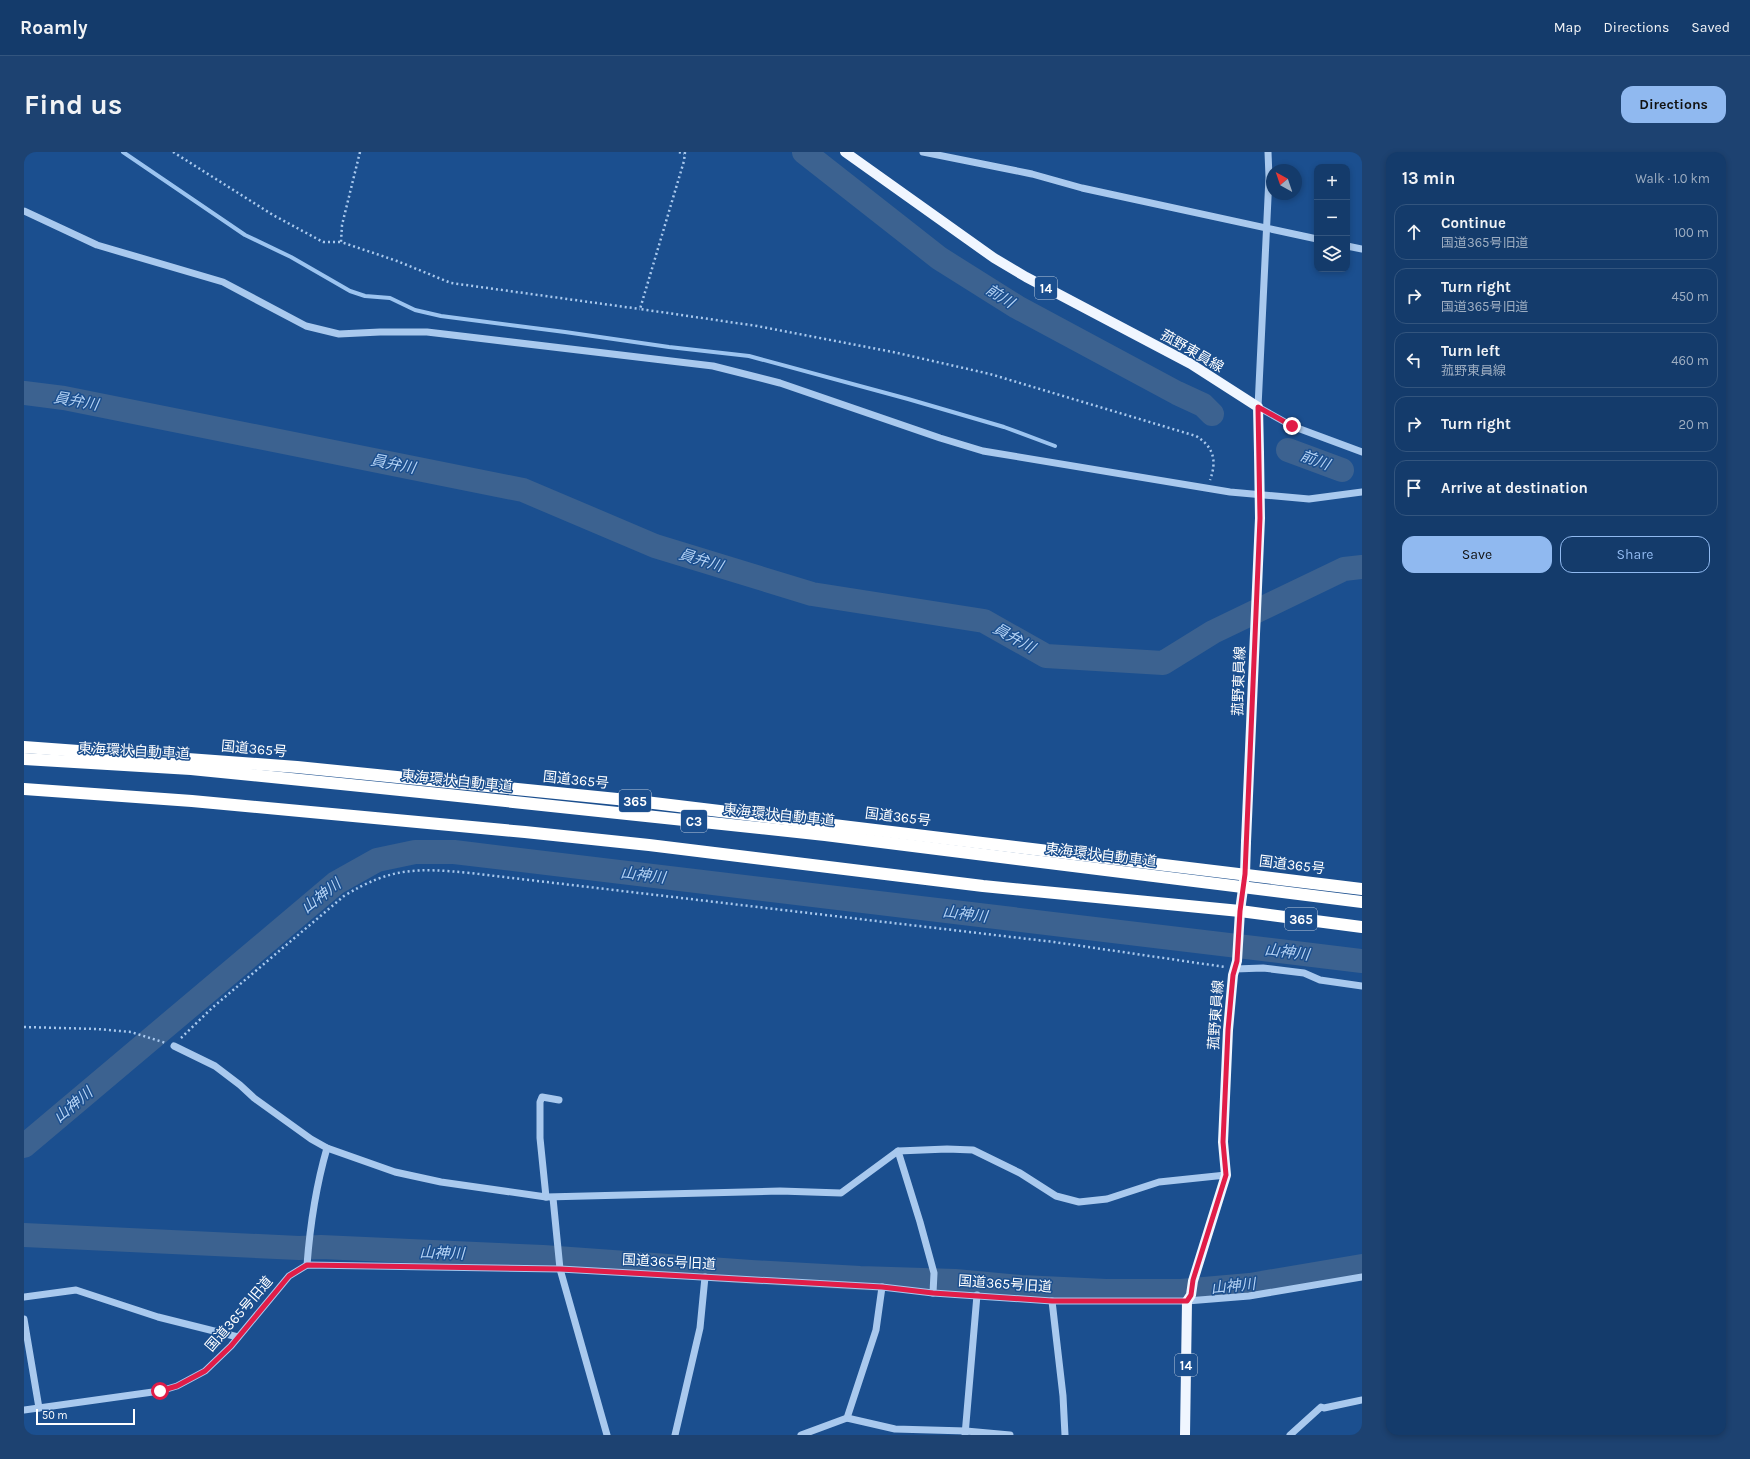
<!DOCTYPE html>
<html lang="en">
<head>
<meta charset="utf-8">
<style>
	body { margin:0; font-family:Karla,"Noto Sans JP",sans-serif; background:#1d4271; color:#f1f3f6 }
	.controls { position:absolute; right:12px; top:12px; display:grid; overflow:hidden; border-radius:8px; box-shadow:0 2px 6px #0003 }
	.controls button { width:36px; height:36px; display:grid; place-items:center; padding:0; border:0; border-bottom:1px solid #33557e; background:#143b6b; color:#f1f3f6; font:20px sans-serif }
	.compass { position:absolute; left:1242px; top:12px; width:36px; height:36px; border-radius:50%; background:#143b6b; box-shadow:0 2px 6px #0003; rotate:320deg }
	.scale { position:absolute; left:12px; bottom:10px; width:99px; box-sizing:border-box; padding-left:4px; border:2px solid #fff; border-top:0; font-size:11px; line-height:14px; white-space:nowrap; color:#fff; -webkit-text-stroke:3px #1b4f8f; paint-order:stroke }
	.stop { position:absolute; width:12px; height:12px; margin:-9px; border:3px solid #e11d48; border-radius:50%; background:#fff }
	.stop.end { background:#e11d48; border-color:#fff; box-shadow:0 1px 4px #0008 }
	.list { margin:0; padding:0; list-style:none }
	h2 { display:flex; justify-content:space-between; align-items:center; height:52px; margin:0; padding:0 16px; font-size:17px }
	h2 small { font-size:13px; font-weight:400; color:#9dadc1 }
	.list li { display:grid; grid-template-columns:26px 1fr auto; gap:12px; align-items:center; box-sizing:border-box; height:56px; margin:0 8px 8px; padding:0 8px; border:1px solid #33557e; border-radius:12px }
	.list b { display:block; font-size:15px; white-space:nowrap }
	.list p { margin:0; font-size:13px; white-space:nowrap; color:#9dadc1 }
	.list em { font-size:13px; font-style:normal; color:#9dadc1 }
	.actions { display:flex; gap:8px; padding:12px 16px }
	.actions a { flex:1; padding:9px 0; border:1px solid #90b9f0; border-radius:12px; text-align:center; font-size:14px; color:#90b9f0 }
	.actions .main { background:#90b9f0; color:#111 }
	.icon { flex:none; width:22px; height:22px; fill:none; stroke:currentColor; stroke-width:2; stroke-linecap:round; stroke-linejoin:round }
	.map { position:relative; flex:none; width:1338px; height:1283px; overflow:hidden; border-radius:12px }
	header { display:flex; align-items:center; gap:24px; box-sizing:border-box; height:56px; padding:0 20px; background:#143b6b; border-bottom:1px solid #33557e }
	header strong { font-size:19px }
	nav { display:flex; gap:22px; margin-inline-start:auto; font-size:14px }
	.intro { display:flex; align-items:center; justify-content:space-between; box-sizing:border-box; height:96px; padding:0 24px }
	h1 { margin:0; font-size:28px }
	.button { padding:10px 18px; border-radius:12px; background:#90b9f0; color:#111; font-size:14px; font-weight:700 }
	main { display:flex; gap:24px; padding:0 24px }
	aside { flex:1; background:#143b6b; border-radius:12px; box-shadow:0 2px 6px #0003 }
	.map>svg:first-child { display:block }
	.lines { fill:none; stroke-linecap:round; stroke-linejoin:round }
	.stream { stroke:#9cc4f0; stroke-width:4 }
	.river { stroke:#3c6290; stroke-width:24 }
	.path { stroke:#a9c9ee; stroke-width:2.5; stroke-dasharray:2 3; stroke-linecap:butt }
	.minor { stroke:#a9c9ee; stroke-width:7 }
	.major { stroke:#f0f6ff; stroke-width:10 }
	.highway { stroke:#fff; stroke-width:12 }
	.major-bridge { stroke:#f0f6ff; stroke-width:10 }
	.highway-bridge { stroke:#fff; stroke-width:12 }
	.route { stroke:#e11d48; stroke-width:5 }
	.labels { text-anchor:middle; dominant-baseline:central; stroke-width:3; stroke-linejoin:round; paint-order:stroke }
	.shield { fill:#1b4f8f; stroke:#bbcadd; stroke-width:1 }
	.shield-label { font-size:13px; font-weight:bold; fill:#fff }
	.street-label { font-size:14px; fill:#fff; stroke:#1b4f8f }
	.water-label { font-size:15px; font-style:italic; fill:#b5d3f5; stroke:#1b4f8f }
</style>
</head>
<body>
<header>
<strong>Roamly</strong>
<nav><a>Map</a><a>Directions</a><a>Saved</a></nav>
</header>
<div class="intro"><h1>Find us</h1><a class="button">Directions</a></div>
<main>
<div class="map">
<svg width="1338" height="1283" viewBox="0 0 1338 1283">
	<rect width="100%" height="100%" fill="#1b4f8f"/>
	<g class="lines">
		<polyline class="stream" points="99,0 221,83 267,105 326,139 341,144 366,146 391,158 417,164 541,180 645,195 725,204 884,247 980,275 1031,294"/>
		<g class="river">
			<polyline points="780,0 915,106 993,155 1153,241 1179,253 1188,262"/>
			<polyline points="0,241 40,246 499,338 631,394 788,442 960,469 1022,504 1139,511 1189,480 1320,417 1338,415"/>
			<polyline points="1264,298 1318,318"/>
			<polyline points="0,994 312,731 353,708 391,700 430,700 1338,809"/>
			<polyline points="0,1083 275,1096 297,1095 519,1105 727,1120 836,1126 931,1129 997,1135 1082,1139 1157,1139 1226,1133 1338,1114"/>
		</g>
		<g class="path">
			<polyline points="149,0 249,63 299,90 317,90"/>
			<polyline points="336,0 318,73 317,90 373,109 427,131 616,157"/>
			<polyline points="655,0 660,2"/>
			<path d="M661,0l-1,9 -44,148 117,17 136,26 97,22 206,62c18,11 21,25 14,44"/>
			<polyline points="0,875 73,877 107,880 142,891"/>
			<path d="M157,886l31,-30 132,-112c47,-29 74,-28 126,-23l584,69 171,25"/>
		</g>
		<g class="minor">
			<polyline points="899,0 1008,22 1058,36 1293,87"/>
			<polyline points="1244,0 1245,25 1234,255 1268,274 1338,300"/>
			<polyline points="0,59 73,93 199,130 282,174 315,182 356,180 403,180 689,214 756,231 916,286 959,299 1206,340 1285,347 1338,340"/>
			<polyline points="1323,94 1338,97"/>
			<polyline points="1211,817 1239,816 1280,821 1296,828 1338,834"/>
			<polyline points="150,894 191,914 216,933 230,946 287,987 303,996 371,1020 417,1030 522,1045 756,1039 817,1041 874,999 923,997 949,998 996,1021 1032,1044 1055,1050 1083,1047 1135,1030 1202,1023"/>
			<polyline points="874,999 896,1070 910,1121 909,1141"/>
			<polyline points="522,1045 516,986 516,950 518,945 535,948"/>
			<polyline points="529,1046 536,1117 583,1283"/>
			<path d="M283,1113c3,-39 9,-79 20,-117"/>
			<polyline points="0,1145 52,1138 134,1165 214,1185"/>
			<polyline points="1028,1149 1039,1244 1041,1283"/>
			<polyline points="0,1167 15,1256"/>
			<polyline points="0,1258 136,1239 153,1234 181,1219 207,1194 265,1124 283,1113 536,1117 858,1135 909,1141 1028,1149 1163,1149 1225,1144 1338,1125"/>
			<polyline points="823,1266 871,1277 942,1279 986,1283"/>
			<polyline points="651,1283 676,1176 681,1125"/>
			<polyline points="777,1283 823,1266 852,1178 858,1135"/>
			<polyline points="941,1283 953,1143"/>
			<polyline points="1266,1283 1297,1255 1300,1256 1338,1248"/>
		</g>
		<g class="major">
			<polyline points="821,0 970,106 1002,125 1167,212 1234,255 1235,301"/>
			<polyline points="1161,1283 1163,1149 1167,1143 1169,1129 1202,1023 1199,990 1204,878 1209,823 1213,809 1216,759 1221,722 1222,690"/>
		</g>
		<g class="highway">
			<polyline points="0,595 273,615 613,649 1338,737"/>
			<polyline points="0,637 168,649 501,680 625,693 959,734 1216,759 1338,775"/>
		</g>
		<polyline class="major-bridge" points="1222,690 1236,366 1235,301"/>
		<polyline class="highway-bridge" points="0,607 167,617 396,640 801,683 1338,750"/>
	</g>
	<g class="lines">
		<polyline class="route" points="136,1239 153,1234 181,1219 207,1194 265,1124 283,1113 536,1117 858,1135 909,1141 1028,1149 1163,1149 1167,1143 1169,1128 1202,1023 1199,990 1204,878 1209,823 1213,809 1216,759 1221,722 1236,366 1234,255 1268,274"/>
	</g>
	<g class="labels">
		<g class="shield">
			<rect x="1011" y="125" width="22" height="22" rx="3"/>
			<rect x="595" y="638" width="32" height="22" rx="3"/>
			<rect x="657" y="658" width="26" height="22" rx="3"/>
			<rect x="1261" y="756" width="32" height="22" rx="3"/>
			<rect x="1151" y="1202" width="22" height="22" rx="3"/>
		</g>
		<g class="shield-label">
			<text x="1022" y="136">14</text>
			<text x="611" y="649">365</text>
			<text x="670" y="669">C3</text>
			<text x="1277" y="767">365</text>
			<text x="1162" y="1213">14</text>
		</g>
		<g class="street-label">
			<text transform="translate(1168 199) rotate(30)">菰野東員線</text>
			<text transform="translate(1215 529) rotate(-88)">菰野東員線</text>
			<text transform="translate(230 597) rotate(5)">国道365号</text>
			<text transform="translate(110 599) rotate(3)">東海環状自動車道</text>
			<text transform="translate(552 628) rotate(6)">国道365号</text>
			<text transform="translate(433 629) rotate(6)">東海環状自動車道</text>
			<text transform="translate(755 663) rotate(6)">東海環状自動車道</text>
			<text transform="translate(874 665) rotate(7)">国道365号</text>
			<text transform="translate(1077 703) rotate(7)">東海環状自動車道</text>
			<text transform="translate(1268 713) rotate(7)">国道365号</text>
			<text transform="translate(1192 863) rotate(-86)">菰野東員線</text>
			<text transform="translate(645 1110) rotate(3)">国道365号旧道</text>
			<text transform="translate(981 1132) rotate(4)">国道365号旧道</text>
			<text transform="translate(215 1162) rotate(-49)">国道365号旧道</text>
		</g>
		<g class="water-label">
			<text transform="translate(976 144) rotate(32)">前川</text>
			<text transform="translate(52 249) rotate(10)">員弁川</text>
			<text transform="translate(1291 308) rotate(20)">前川</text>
			<text transform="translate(369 312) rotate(11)">員弁川</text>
			<text transform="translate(677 408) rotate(17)">員弁川</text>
			<text transform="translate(990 486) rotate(29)">員弁川</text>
			<text transform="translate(619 723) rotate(7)">山神川</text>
			<text transform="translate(297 744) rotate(-38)">山神川</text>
			<text transform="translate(941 762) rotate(7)">山神川</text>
			<text transform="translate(1263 800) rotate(7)">山神川</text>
			<text transform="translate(49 953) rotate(-40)">山神川</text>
			<text transform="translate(418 1101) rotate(2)">山神川</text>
			<text transform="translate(1209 1134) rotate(-6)">山神川</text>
		</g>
	</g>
</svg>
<div class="controls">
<button>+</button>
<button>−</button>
<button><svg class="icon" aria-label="layers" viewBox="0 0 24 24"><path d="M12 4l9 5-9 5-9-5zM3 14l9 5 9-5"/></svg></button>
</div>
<svg class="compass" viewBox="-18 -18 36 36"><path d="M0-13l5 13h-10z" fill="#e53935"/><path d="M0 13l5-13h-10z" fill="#9dadc1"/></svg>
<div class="scale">50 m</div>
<div class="stop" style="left:136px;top:1239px"></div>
<div class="stop end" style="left:1268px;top:274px"></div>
</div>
<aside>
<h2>13 min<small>Walk · 1.0 km</small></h2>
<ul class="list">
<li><svg class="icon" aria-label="ahead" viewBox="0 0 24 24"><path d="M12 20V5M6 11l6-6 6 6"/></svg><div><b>Continue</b><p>国道365号旧道</p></div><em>100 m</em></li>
<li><svg class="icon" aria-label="right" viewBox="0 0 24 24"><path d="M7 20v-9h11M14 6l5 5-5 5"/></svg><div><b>Turn right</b><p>国道365号旧道</p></div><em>450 m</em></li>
<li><svg class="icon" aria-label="left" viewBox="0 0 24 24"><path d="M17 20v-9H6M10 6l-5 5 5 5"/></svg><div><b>Turn left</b><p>菰野東員線</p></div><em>460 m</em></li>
<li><svg class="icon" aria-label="right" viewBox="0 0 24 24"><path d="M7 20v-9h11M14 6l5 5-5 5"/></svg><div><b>Turn right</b></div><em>20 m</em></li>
<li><svg class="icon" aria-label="arrive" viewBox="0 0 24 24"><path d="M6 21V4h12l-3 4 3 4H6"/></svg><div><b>Arrive at destination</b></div></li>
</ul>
<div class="actions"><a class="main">Save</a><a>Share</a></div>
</aside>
</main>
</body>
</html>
